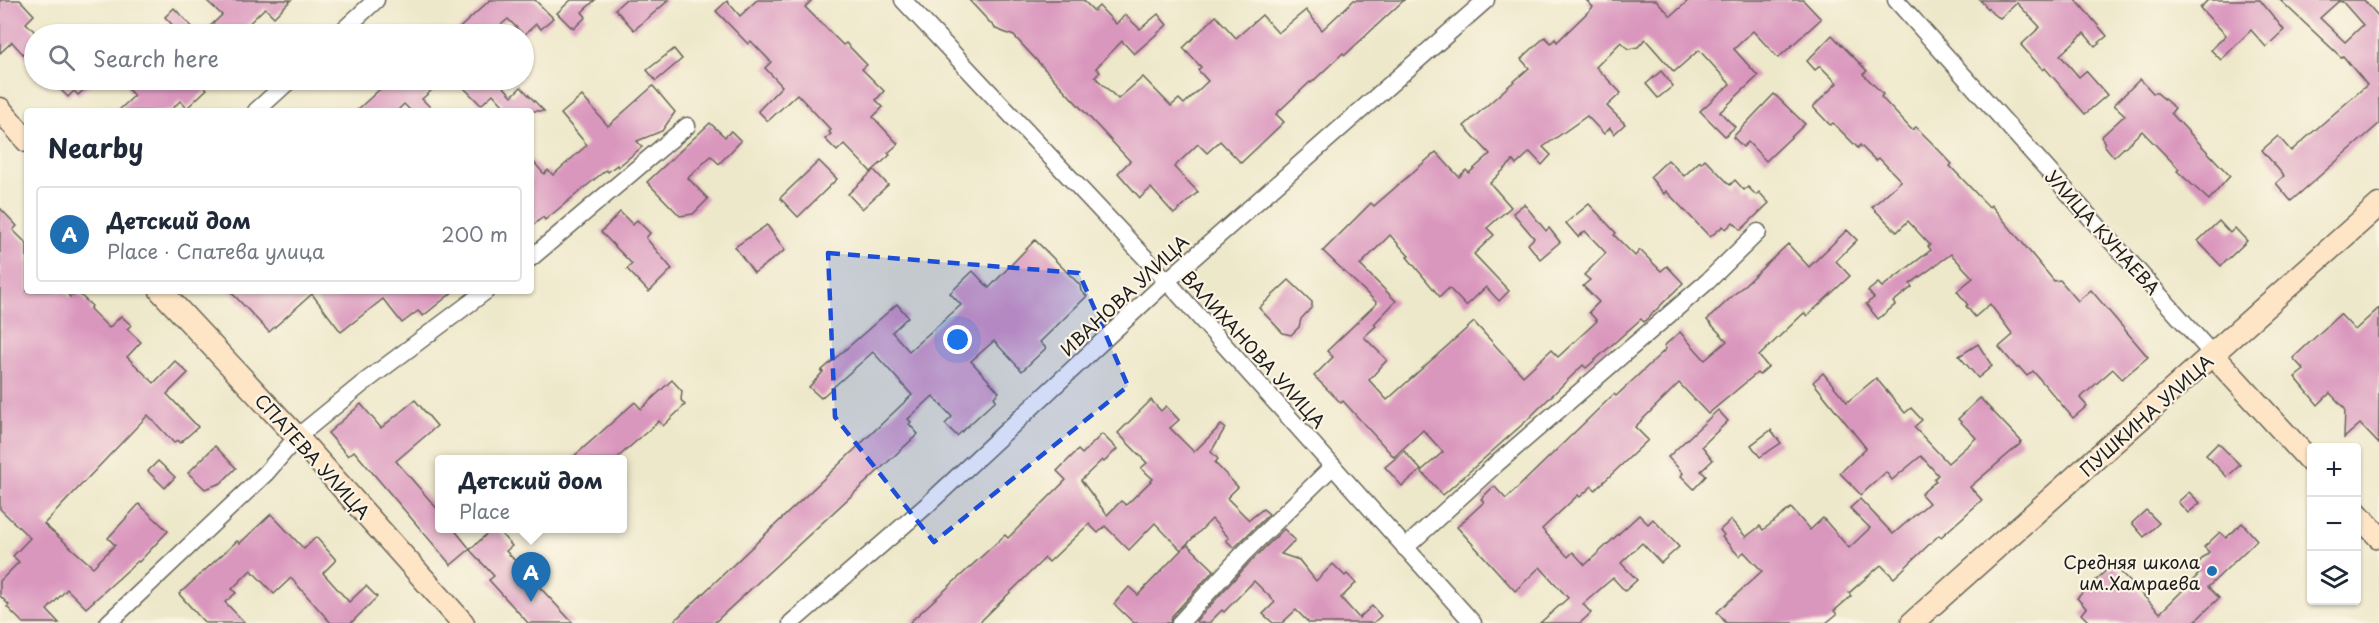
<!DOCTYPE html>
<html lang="en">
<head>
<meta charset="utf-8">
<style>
	body { margin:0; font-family:"Playpen Sans",sans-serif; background:#f2f2f3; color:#1f2937 }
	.controls { position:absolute; right:18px; bottom:18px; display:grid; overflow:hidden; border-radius:6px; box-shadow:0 2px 4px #0004 }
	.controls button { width:54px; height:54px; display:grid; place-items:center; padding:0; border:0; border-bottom:2px solid #e0e1e3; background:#fff; color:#1f2937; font:30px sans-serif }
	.you { position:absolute; left:958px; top:340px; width:21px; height:21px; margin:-15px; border:4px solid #fff; border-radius:50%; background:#1a73e8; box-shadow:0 0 0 9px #1a73e833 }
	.badge { display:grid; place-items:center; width:39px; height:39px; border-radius:50%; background:#1f6fb2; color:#fff; font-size:20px; font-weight:700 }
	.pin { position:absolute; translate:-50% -50px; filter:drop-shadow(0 2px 3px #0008) }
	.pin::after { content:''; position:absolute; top:32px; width:21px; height:18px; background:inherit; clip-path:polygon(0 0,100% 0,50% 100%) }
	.popup { position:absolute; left:435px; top:455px; width:192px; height:78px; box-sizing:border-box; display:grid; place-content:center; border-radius:6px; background:#fff; filter:drop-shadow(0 2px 4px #0005); font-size:20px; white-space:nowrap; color:#747a83 }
	.popup b { font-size:22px; color:#1f2937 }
	.popup::after { content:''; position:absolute; left:50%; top:100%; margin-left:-12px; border:12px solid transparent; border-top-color:#fff }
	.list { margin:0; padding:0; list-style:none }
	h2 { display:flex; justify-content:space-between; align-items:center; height:78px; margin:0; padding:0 24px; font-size:26px }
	h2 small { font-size:20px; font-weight:400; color:#747a83 }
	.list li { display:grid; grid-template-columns:39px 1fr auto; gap:18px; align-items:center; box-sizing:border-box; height:96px; margin:0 12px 12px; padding:0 12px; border:2px solid #e0e1e3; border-radius:6px }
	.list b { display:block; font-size:22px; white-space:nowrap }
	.list p { margin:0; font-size:20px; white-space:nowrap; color:#747a83 }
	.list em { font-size:20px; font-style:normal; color:#747a83 }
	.icon { flex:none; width:33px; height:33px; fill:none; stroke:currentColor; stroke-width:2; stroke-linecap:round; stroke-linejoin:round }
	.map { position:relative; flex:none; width:2379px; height:623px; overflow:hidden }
	.search { position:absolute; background:#fff; box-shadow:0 2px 4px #0004; left:24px; top:24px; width:510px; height:66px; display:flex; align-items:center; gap:15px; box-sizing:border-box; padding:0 21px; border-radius:33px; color:#747a83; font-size:22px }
	.panel { position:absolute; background:#fff; box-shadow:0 2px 4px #0004; left:24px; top:108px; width:510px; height:186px; border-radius:6px }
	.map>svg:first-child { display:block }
	.building { fill:#da97be }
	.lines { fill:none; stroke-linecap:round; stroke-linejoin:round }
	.street-casing { stroke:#666359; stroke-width:19 }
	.secondary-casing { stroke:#666359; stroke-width:25 }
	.street { stroke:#fff; stroke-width:16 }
	.secondary { stroke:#fee5c5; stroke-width:22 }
	.marked { fill:#1d4ed8; fill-opacity:0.2; stroke:#1d4ed8; stroke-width:4.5; stroke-dasharray:12 8; stroke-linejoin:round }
	.poi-dot { fill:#1f6fb2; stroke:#fcf5e5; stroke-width:2 }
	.labels { text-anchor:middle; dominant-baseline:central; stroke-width:4.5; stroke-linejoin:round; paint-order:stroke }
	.street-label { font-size:18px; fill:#1c1c1c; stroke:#fcf5e5 }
	.poi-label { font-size:18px; fill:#1c1c1c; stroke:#fcf5e5; text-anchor:end }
</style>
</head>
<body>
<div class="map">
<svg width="2379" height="623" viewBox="0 0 2379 623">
	<rect width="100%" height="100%" fill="#fcf5e5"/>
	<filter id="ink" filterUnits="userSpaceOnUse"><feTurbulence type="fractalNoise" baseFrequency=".0167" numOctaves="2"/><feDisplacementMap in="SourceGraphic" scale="12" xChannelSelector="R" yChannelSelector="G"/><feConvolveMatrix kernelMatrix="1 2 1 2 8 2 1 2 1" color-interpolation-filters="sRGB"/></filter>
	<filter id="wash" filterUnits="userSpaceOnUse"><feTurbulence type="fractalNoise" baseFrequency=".008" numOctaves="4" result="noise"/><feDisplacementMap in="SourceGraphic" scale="24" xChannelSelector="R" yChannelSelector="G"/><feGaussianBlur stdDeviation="1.35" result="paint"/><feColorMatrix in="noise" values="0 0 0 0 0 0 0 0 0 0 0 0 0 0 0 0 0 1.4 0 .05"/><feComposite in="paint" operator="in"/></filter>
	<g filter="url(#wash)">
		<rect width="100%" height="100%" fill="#eee8cb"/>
		<g id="blocks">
			<g class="building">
				<polygon points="0,0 20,0 34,15 26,23 34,31 34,66 12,42 0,53"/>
				<polygon points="206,0 291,0 274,17 265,8 238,34 202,34 222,15"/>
				<polygon points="490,0 535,0 553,18 541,29 536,24 524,35 508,19 490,34 453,34"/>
				<polygon points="571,0 595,0 582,12 586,17 574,28 572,26 571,27 557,13"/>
				<polygon points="625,0 669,0 634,30 615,9"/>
				<polygon points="757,0 812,0 805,7 843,45 846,43 867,65 862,69 884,91 876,100 883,107 873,117 898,144 888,153 890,155 871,172 844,144 837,151 825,139 831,134 829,132 831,130 797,94 768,121 758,111 782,86 765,68 771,62 751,41 748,44 716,11 727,1 740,16"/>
				<polygon points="969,0 1083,0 1094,11 1099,6 1116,24 1125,15 1140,29 1158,14 1167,25 1134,54 1122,41 1096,68 1100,72 1095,77 1118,99 1143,77 1171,106 1179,99 1184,104 1208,81 1198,70 1201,67 1183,48 1216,16 1236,38 1262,15 1278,33 1306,10 1322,30 1354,0 1404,0 1345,55 1343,53 1311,83 1310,82 1276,114 1284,122 1241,163 1220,141 1207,153 1198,144 1174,167 1198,192 1174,214 1151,188 1140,198 1118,173 1130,161 1014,36 996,29"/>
				<polygon points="1586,0 1656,0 1671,16 1689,0 1803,0 1821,19 1778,58 1753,31 1734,49 1758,76 1720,112 1735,127 1725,136 1700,111 1730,84 1699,50 1674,72 1645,39 1638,47 1628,49 1621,42 1596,67 1621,93 1607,106 1625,124 1614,134 1610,128 1604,134 1587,116 1543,147 1551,155 1542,165 1530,152 1516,165 1513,161 1490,183 1511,207 1487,228 1494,235 1474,254 1509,291 1499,301 1486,287 1466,306 1449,288 1440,297 1407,257 1409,256 1390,235 1360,265 1396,301 1374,324 1376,326 1364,337 1387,360 1369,380 1387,400 1474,322 1523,376 1551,350 1558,357 1597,321 1589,312 1599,302 1583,286 1590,280 1584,275 1606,253 1585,231 1578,237 1566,223 1589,204 1616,233 1614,235 1635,256 1640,250 1661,271 1667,266 1683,283 1644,322 1641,319 1586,368 1583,365 1524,423 1443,495 1421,471 1443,452 1423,430 1394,457 1343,401 1341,403 1314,376 1333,357 1327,351 1377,303 1323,251 1371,203 1374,206 1436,152 1459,177 1466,170 1469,173 1490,154 1464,126 1529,68 1521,59 1545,37 1551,43 1555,39 1557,42 1593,7"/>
				<polygon points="1980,0 2076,0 2107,36 2095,46 2084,33 2060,55 2079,77 2086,71 2107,95 2085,114 2045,68 2043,70 2021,45 2040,27 2017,3 2000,18 1993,14"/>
				<polygon points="2208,0 2260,0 2284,30 2266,47 2251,30 2221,60 2211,50 2226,35 2200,8"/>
				<polygon points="2280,0 2340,0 2320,18 2345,42 2363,25 2341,0 2364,0 2379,17 2379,124 2291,201 2276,183 2284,176 2262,150 2278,136 2291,151 2367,85 2343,56 2341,57"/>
				<polygon points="174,8 199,34 181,34 165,17"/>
				<polygon points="1832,35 1867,71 1863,74 1883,94 1881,97 1912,130 1916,127 1934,145 1952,164 1950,166 1989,207 1991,205 2054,281 2060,280 2078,301 2091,290 2148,357 2122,379 2113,369 2080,398 2087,406 2073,418 2033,371 2027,376 2019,367 2017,368 1999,347 2013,335 1990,304 1975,317 1966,306 1968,305 1957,291 1973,278 1951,254 1910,284 1912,287 1893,302 1895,305 1878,319 1866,304 1874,298 1868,291 1878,283 1882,287 1931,250 1928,246 1930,245 1908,221 1897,232 1872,207 1901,181 1879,158 1876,161 1860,145 1858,148 1833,123 1830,125 1813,107 1837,83 1820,66 1815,70 1807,61"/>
				<polygon points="674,49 682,59 656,81 647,70"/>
				<polygon points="1661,71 1673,86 1658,98 1646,84"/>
				<polygon points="2140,79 2153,93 2157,93 2175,108 2171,113 2230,176 2209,200 2177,171 2179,169 2142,131 2114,157 2105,146 2104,141 2101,137 2125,115 2114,105"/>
				<polygon points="51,80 95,80 78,95 74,91 68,97"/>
				<polygon points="135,80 197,80 207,89 187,108 180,101 170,111 118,111 134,96 127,88"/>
				<polygon points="390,80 443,80 422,99 434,111 411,111 404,104 397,111 356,111"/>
				<polygon points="456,80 508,80 502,85 512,96 521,87 544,111 497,111 503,105 493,94 481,105"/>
				<polygon points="653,86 675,112 662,131 637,141 642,147 618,167 617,165 608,172 606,170 545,220 543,217 531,227 531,159 544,174 548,170 553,175 587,145 561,114 582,96 608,126"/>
				<polygon points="1774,94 1805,124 1766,161 1748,142 1743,147 1733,137"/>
				<polygon points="710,123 725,137 731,131 741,141 719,164 711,156 688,178 708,199 693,214 680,216 647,182"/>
				<polygon points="1705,159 1730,185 1735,180 1744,190 1748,187 1756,195 1759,192 1769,203 1741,230 1733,222 1726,229 1723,226 1710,237 1666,191 1664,194 1650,177 1668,160 1684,176 1700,161 1701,163"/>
				<polygon points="819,161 837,179 798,217 780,198"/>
				<polygon points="874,170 888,185 862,209 848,194"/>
				<polygon points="1524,204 1546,231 1549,228 1560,242 1540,259 1528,244 1534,238 1513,213"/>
				<polygon points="0,208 17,226 13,230 27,244 27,291 65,291 70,297 78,293 92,306 90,309 109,328 121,316 131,325 127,329 141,342 127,357 154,383 175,361 188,373 167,394 198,427 180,443 177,440 174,443 148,415 44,524 93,567 115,545 108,538 139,504 168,531 139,562 138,561 86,608 67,589 47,610 59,623 23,623 7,607 9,605 0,596 0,581 19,562 13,556 30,538 0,509"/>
				<polygon points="620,212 633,225 637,220 650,233 646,238 672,269 649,292 627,269 632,264 601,232"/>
				<polygon points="2219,221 2230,233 2235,228 2247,241 2221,266 2198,241"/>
				<polygon points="767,225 785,250 754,273 735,247"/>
				<polygon points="1847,230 1857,240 1836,261 1850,276 1807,316 1804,313 1759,356 1768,367 1759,375 1757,373 1708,414 1679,383 1635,427 1648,440 1595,490 1592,486 1580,497 1578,495 1542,529 1568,557 1573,552 1585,565 1639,515 1648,524 1653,519 1679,547 1661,563 1642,543 1621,563 1637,580 1625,591 1613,578 1583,604 1591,613 1580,623 1540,623 1568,598 1540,567 1515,591 1457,527 1484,502 1481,499 1492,488 1495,487 1506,499 1614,394 1616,396 1666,349 1664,346 1680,332 1705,360 1727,341 1707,320 1788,244 1809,267"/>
				<polygon points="1035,240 1080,285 1081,291 1087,296 1040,342 1046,348 1022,371 994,341 971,361 999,392 994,397 996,400 957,436 945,424 952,417 933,396 908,419 911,422 909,424 918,434 714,623 672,623 912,395 873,352 821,398 809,387 823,372 821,371 897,304 908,317 892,332 909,351 961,305 950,293 973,271 989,288"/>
				<polygon points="1289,280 1312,302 1312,307 1301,319 1299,327 1291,335 1283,333 1259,308"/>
				<polygon points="230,291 454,291 423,316 418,311 402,323 383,299 341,332 312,294 269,332"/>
				<polygon points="2379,308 2379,444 2360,424 2344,438 2345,409 2330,393 2318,405 2295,377 2304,370 2293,358 2340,314 2355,330"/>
				<polygon points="1978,344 1992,366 1978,378 1959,356"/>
				<polygon points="1823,373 1847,402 1876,378 1905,413 1911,408 1922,420 1914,427 1948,463 1976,438 1958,419 1980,398 2021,441 2020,444 1970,487 1982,500 1941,537 1939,535 1894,578 1881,565 1849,593 1851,596 1834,611 1837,614 1826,623 1726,623 1717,612 1762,571 1744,552 1739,556 1722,537 1724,535 1720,530 1731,520 1746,537 1760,526 1763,530 1791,508 1810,530 1823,518 1849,548 1870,528 1850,508 1860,499 1893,534 1929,503 1921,494 1936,481 1934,479 1938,475 1921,456 1892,480 1886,472 1861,495 1840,473 1866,448 1813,382"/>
				<polygon points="672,380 682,391 681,400 685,405 663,426 659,421 616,459 571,459 635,402 641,409"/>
				<polygon points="415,400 437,426 396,461 440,512 440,528 453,528 470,549 451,565 354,451 348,456 328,433 361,404 381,428"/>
				<polygon points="1151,400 1161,411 1166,406 1179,420 1170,428 1194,452 1221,425 1225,428 1211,452 1218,459 1215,463 1238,487 1227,498 1249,520 1263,509 1269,514 1234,548 1226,540 1229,538 1212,519 1181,550 1155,523 1129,550 1105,526 1098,533 1089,524 1049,562 1045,558 979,623 909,623 1005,535 1008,538 1066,480 1057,471 1078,450 1082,454 1102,434 1117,449 1104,462 1102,460 1081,480 1107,515 1121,501 1126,505 1153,479 1141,468 1147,463 1118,433"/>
				<polygon points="1718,410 1728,421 1702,446 1713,460 1701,471 1706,476 1694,489 1681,476 1683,473 1668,457"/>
				<polygon points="1771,430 1781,443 1760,457 1751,445"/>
				<polygon points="2218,443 2240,465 2227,477 2206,455"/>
				<polygon points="215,446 236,468 221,483 205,489 188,473"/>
				<polygon points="1404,451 1421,470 1402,486 1385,467"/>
				<polygon points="158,461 175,477 165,488 148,471"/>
				<polygon points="2189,492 2200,503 2188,513 2178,502"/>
				<polygon points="2146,510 2159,523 2144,537 2132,523"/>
				<polygon points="271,514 304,549 316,537 336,560 323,573 349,602 366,586 377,597 351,623 331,623 291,578 274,594 251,570 232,589 236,593 225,602 245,623 205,623 179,594 237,541 240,543"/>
				<polygon points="2242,523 2257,540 2208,587 2219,598 2193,623 2090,623 2081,614 2086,608 2077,598 2113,564 2160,613 2201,572 2195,566 2209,552 2204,547 2220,532 2226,538"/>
				<polygon points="493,528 496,528 512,546 506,551 573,623 528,623 489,580 494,576 470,550"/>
				<polygon points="1284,529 1295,540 1281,554 1299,560 1316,581 1333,564 1345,576 1347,574 1356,583 1341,598 1359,618 1372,606 1381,616 1373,623 1309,623 1296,610 1282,623 1273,623 1263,614 1275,602 1254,581 1224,612 1222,610 1209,623 1198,623 1196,621 1250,562"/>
				<polygon points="1187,544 1214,570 1172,616 1170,623 1134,623 1114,604 1129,587 1138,595"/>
			</g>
		</g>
	</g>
	<g filter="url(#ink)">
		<use href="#blocks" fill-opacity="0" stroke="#666359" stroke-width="1.5"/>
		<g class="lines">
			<defs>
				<g id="street">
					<polyline points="903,0 1167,281 1473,623"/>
					<polyline points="1896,0 2213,355"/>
					<polyline points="339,34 376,0"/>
					<polyline points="256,111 290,80"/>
					<polyline points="531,258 687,126"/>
					<polyline points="1405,548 1494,466 1708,281 1758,232"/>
					<polyline points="108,623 266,473 297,437 362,384 486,291"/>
					<polyline points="791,623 926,506 1167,281 1486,0"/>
					<polyline points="1180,623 1242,555 1333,466"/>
				</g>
				<g id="secondary">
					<polyline points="0,109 27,141"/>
					<polyline points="161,291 297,437 463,623"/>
					<polyline points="2213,355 2312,463"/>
					<polyline points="2356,512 2379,537"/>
					<polyline points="1912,623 2379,205"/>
				</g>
			</defs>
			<use href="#street" class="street-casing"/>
			<use href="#secondary" class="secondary-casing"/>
			<use href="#street" class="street"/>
			<use href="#secondary" class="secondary"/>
		</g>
	</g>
	<path class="marked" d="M828,253l251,20 49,113 -194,156 -99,-125z"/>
	<circle class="poi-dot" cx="2212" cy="571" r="6"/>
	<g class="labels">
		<g class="street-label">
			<text transform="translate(2103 232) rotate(48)">УЛИЦА КУНАЕВА</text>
			<text transform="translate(1124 295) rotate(-43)">ИВАНОВА УЛИЦА</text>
			<text transform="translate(1254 349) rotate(48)">ВАЛИХАНОВА УЛИЦА</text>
			<text transform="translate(2146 415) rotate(-42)">ПУШКИНА УЛИЦА</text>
			<text transform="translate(313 456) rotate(48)">СПАТЕВА УЛИЦА</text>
		</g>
		<g class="poi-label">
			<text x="2200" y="561">Средняя школа<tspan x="2200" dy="21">им.Хамраева</tspan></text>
		</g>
	</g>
</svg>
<div class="controls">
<button>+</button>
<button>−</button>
<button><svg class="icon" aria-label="layers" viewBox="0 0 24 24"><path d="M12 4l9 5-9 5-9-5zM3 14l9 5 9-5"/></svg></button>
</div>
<div class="you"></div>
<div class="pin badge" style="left:531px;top:602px">A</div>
<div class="popup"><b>Детский дом</b>Place</div>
<div class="search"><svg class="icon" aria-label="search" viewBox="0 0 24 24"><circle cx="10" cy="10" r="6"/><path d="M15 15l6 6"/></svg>Search here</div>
<section class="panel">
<h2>Nearby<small></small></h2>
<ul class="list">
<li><span class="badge">A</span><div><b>Детский дом</b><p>Place · Спатева улица</p></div><em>200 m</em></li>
</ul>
</section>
</div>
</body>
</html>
